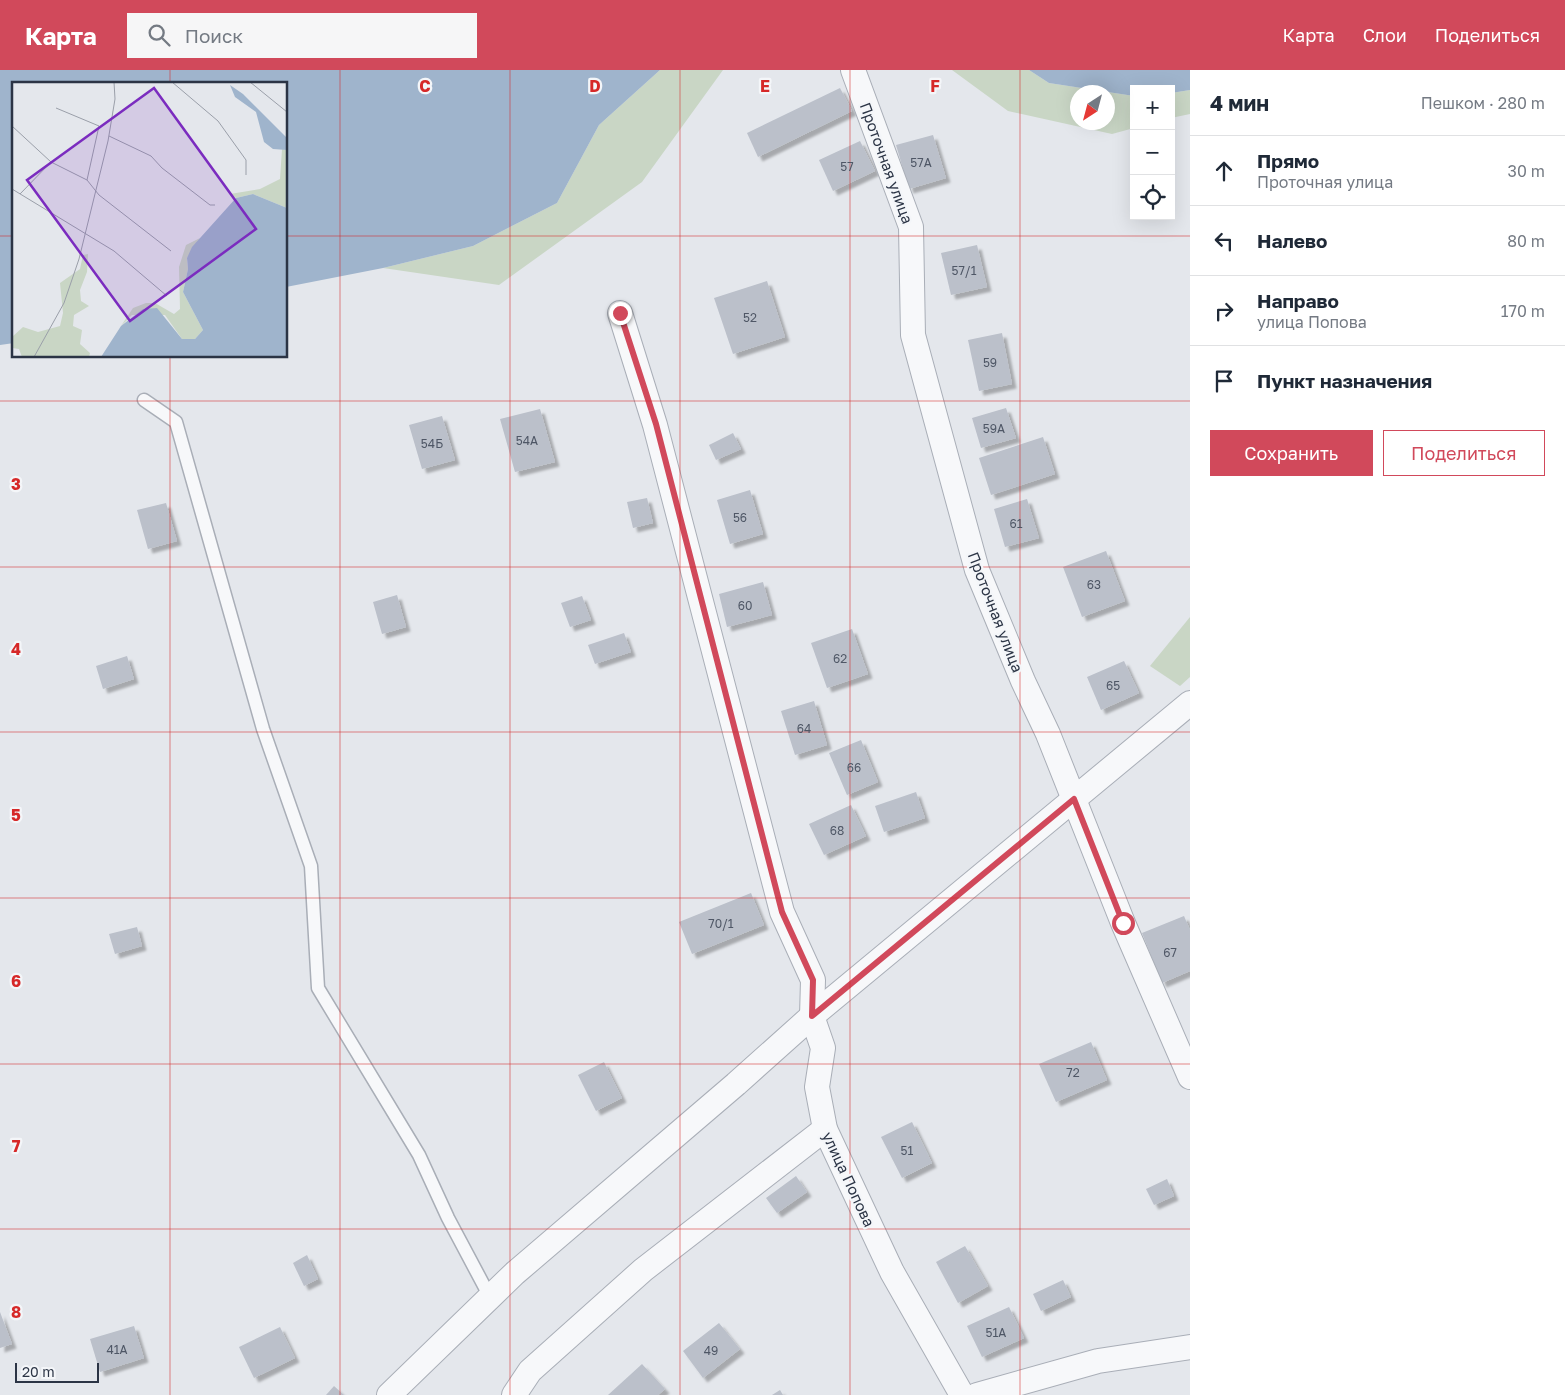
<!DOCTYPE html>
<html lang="ru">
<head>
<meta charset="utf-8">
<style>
	body { margin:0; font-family:"Golos Text",sans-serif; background:#f6f6f7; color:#1f2937 }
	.controls { position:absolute; right:15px; top:15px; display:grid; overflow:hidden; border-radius:0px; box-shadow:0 5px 20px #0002 }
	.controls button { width:45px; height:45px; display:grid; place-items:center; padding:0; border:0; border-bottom:1px solid #e0e1e3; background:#fff; color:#1f2937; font:25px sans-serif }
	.compass { position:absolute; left:1070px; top:15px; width:45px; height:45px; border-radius:50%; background:#fff; box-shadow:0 5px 20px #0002; rotate:216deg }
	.scale { position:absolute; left:15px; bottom:12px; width:84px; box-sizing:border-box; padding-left:5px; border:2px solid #2b3445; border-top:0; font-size:14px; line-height:18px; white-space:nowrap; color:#2b3445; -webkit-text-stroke:4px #f4f6f9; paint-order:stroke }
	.stop { position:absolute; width:15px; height:15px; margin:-11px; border:4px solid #d1495b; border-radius:50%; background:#fff }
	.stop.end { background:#d1495b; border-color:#fff; box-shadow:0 1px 5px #0008 }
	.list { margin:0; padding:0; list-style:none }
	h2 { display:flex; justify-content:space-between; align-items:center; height:65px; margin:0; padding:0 20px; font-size:21px }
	h2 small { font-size:16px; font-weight:400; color:#747a83 }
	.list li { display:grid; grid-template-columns:32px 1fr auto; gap:15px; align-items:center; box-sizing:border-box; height:70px; padding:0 20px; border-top:1px solid #e0e1e3 }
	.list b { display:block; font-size:19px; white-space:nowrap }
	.list p { margin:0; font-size:16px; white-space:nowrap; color:#747a83 }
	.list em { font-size:16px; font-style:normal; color:#747a83 }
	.actions { display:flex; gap:10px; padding:15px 20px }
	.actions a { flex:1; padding:11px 0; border:1px solid #d1495b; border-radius:0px; text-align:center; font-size:18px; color:#d1495b }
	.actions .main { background:#d1495b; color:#fff }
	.icon { flex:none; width:28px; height:28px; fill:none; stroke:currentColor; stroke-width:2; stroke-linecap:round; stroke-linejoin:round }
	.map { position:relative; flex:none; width:1190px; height:1325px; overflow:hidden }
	header { display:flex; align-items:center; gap:30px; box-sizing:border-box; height:70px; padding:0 25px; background:#d1495b; color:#fff }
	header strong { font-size:24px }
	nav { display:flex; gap:28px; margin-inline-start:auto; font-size:18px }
	.search { width:350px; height:45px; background:#f6f6f7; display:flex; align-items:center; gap:12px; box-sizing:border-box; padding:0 18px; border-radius:0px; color:#747a83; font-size:19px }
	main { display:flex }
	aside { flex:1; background:#fff }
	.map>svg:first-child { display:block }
	.green { fill:#c9d6c5; fill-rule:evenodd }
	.water { fill:#9fb4cc }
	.building { fill:#bbc0ca; filter:url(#shadow) }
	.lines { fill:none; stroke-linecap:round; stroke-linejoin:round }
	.service-casing { stroke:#a9aeb7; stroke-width:15 }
	.minor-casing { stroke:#a9aeb7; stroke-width:26 }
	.service { stroke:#f7f8fa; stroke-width:12 }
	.minor { stroke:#f7f8fa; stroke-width:24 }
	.route { stroke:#d1495b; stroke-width:6 }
	.grid { fill:none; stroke:#d62828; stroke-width:1; stroke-opacity:0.55 }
	.labels { text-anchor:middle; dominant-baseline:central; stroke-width:4.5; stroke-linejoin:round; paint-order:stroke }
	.number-label { font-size:12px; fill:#4f5766 }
	.street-label { font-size:15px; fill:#2b3445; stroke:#f4f6f9 }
	.inset-road { fill:none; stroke:#9a9fa9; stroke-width:1 }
	.view { fill:#7b2cbf; fill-opacity:0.15; stroke:#7b2cbf; stroke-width:2.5 }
	.inset-edge { fill:none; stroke:#2b3445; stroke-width:2.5 }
	.grid-label { font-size:16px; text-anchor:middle; font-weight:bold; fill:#d62828; stroke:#f4f6f9; stroke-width:4.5; stroke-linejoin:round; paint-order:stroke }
</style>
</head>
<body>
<header>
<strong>Карта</strong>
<div class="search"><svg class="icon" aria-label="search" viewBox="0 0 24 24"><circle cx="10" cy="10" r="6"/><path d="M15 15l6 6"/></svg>Поиск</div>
<nav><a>Карта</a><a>Слои</a><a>Поделиться</a></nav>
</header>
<main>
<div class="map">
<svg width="1190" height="1325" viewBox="0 0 1190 1325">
	<defs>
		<filter id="shadow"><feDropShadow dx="4.5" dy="4.5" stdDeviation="1" flood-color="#0004"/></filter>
	</defs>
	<rect width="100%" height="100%" fill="#e4e7ec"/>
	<g class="green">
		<polygon points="660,0 723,0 642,112 499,215 383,198 473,176 557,133 599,55"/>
		<path d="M952,0h77l20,13 85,13v32l-22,6 -104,-23zM1078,22h30v30h-30z"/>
		<polygon points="1190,20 1190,44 1171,48 1171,23"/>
		<polygon points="1190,547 1190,607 1180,616 1150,596"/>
	</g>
	<g class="water">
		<polygon points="0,0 660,0 599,55 557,133 473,176 383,198 286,217 286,14 14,14 14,273 0,275"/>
		<polygon points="1029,0 1190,0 1190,20 1171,23 1171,19 1134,19 1134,26 1049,13"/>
	</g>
	<g class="building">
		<polygon points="840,18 852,41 758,87 747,63"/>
		<polygon points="933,65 946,108 909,119 896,75"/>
		<polygon points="860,71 875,101 833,121 819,90"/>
		<polygon points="977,175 987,217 951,225 941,183"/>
		<polygon points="767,211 785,267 733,284 714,228"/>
		<polygon points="1002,263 1012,314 979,321 968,270"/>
		<polygon points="1006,338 1016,368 981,378 972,348"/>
		<polygon points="540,339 555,392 515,402 500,349"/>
		<polygon points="442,346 455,390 422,399 409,355"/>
		<polygon points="733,363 741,379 716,390 709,375"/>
		<polygon points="1043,367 1055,404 991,425 979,388"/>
		<polygon points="750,420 763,464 730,474 717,430"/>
		<polygon points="647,428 653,453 633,458 627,432"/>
		<polygon points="1027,429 1039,468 1005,477 994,439"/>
		<polygon points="166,433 177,471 148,479 137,440"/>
		<polygon points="1106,481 1125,531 1082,547 1063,497"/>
		<polygon points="763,512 772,545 727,557 719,524"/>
		<polygon points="397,525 406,557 382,564 373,532"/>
		<polygon points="582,526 591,550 570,557 561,533"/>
		<polygon points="852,559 868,604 827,618 811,573"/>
		<polygon points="624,563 631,582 595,594 588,575"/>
		<polygon points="127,586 134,609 103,619 96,596"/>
		<polygon points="1124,591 1139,623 1101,640 1087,607"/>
		<polygon points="814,631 827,675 795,685 781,641"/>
		<polygon points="861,670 878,712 847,725 829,683"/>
		<polygon points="916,722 925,748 884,762 875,736"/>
		<polygon points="851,735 866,766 824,785 809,754"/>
		<polygon points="751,823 764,855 692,884 679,852"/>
		<polygon points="1184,846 1190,860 1190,901 1162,913 1142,863"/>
		<polygon points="137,857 142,876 115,884 109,864"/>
		<polygon points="1091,972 1107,1010 1056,1032 1039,994"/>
		<polygon points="604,992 622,1028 596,1041 578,1005"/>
		<polygon points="912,1052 932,1093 902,1108 881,1067"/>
		<polygon points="796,1106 807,1122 777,1143 766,1128"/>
		<polygon points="1167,1109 1174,1126 1154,1135 1146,1119"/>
		<polygon points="965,1176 988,1216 958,1233 936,1192"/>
		<polygon points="307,1185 318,1209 304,1216 293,1193"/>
		<polygon points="1063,1210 1071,1227 1041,1241 1033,1224"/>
		<polygon points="1009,1237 1024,1268 982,1287 967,1256"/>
		<polygon points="0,1242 12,1274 0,1278"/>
		<polygon points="719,1253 740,1279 703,1308 683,1281"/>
		<polygon points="134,1256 144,1288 100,1302 90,1269"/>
		<polygon points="280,1257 295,1288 254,1308 239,1277"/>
		<polygon points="642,1294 665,1319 658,1325 608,1325"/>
		<polygon points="334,1316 344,1325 326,1325"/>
		<polygon points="780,1320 783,1325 772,1325"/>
	</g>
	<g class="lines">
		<defs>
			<polyline id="service" points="144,330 176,352 263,659 311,796 318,918 419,1085 448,1148 490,1227"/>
			<g id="minor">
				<polyline points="853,0 911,157 913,265 977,500 1023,611 1048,664 1123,853 1190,1007"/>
				<polyline points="620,243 655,355 782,842 813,910 812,946 823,978 817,1017 825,1059 892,1202 962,1325"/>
				<polyline points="389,1325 515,1203 736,1014 812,946 1190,633"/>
				<polyline points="514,1325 530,1301 643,1200 825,1059"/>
				<polyline points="977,1325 1098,1291 1190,1277"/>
			</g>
		</defs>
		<use href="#service" class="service-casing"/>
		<use href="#minor" class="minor-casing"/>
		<use href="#service" class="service"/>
		<use href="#minor" class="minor"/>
	</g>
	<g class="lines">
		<polyline class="route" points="620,243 656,354 782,842 813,910 812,946 1074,729 1123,853"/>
	</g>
	<path class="grid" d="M170,0v14M340,0v1325M510,0v1325M680,0v1325M850,0v1325M1020,0v1325M0,166h14M286,166h904M170,286v1039M0,331h1190M0,497h1190M0,662h1190M0,828h1190M0,994h1190M0,1159h1190"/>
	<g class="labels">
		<g class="number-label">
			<text x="921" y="92">57А</text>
			<text x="847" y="96">57</text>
			<text x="964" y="200">57/1</text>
			<text x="750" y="247">52</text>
			<text x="990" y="292">59</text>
			<text x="994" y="358">59А</text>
			<text x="527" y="370">54А</text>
			<text x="432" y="373">54Б</text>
			<text x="740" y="447">56</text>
			<text x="1016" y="453">61</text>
			<text x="1094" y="514">63</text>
			<text x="745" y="535">60</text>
			<text x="840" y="588">62</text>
			<text x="1113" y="615">65</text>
			<text x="804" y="658">64</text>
			<text x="854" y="697">66</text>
			<text x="837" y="760">68</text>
			<text x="721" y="853">70/1</text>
			<text x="1170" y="882">67</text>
			<text x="1073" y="1002">72</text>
			<text x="907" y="1080">51</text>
			<text x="996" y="1262">51А</text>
			<text x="117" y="1279">41А</text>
			<text x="711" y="1280">49</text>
		</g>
		<g class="street-label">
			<text transform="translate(887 93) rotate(70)">Проточная улица</text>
			<text transform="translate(996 542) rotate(69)">Проточная улица</text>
			<text transform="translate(849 1109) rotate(65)">улица Попова</text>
		</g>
	</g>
	<g transform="translate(12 12)">
		<rect width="275" height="275" fill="#e4e7ec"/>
		<path d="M270,67l5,1v58l-34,-14 -17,4 -6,-4 30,-5 20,-10zM188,156l-13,20 1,11 -5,23 20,38 -8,9h-13l-17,-24h-33l-11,11 12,-18 13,-5h9l19,11 6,-5 -1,-42 7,-22zM76,172l-1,18 -7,18 1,11 8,5 -15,9 -1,11 9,4 -2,14 10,9 -1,4h-67l-3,-8 -7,-1v-11l11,-10 15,5 22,-6 3,-13 -3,-30 20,-14 3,-14z" fill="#c9d6c5"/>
		<path d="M218,3l13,9 44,44v12l-14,-1 -9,-7 -8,-30 -21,-15zM241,112l34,14v149h-186l20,-31 22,-17 14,-1 25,31h13l8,-9 -20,-38 5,-23 -1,-11 5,-11 44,-49z" fill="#9fb4cc"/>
		<path class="inset-road" d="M160,0l46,39 28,39v15M238,0l37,30M44,26l43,18 -12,54M0,44l39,36 36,18 12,15 72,56M97,54l42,20 11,12 48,37h5M0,107l102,62 53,45M8,112l31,-32M22,275l30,-54 15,-44 29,-118 7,-42 -1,-17"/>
		<path class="view" d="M142,6l102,141 -126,92 -103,-141z"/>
		<rect width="275" height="275" class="inset-edge"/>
	</g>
	<g class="grid-label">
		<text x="425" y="22">C</text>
		<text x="595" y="22">D</text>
		<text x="765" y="22">E</text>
		<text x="935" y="22">F</text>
		<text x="16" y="420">3</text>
		<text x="16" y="585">4</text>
		<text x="16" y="751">5</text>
		<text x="16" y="917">6</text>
		<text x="16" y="1082">7</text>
		<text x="16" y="1248">8</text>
	</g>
</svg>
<div class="controls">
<button>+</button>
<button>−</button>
<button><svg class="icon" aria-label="locate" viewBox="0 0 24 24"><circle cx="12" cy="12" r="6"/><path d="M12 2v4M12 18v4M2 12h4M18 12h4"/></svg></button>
</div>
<svg class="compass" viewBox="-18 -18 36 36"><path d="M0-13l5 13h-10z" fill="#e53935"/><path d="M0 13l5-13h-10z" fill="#747a83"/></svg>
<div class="scale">20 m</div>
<div class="stop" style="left:1123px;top:853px"></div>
<div class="stop end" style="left:620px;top:243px"></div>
</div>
<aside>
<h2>4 мин<small>Пешком · 280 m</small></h2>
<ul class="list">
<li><svg class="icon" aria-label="ahead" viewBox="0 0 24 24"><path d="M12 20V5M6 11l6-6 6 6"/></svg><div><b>Прямо</b><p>Проточная улица</p></div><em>30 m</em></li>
<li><svg class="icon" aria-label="left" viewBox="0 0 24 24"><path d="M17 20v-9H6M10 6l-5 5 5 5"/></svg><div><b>Налево</b></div><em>80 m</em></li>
<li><svg class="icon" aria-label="right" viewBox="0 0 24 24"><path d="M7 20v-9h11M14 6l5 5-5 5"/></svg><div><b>Направо</b><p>улица Попова</p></div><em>170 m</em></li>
<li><svg class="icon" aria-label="arrive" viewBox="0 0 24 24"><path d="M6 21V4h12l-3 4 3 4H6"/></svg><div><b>Пункт назначения</b></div></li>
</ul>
<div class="actions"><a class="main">Сохранить</a><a>Поделиться</a></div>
</aside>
</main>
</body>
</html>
